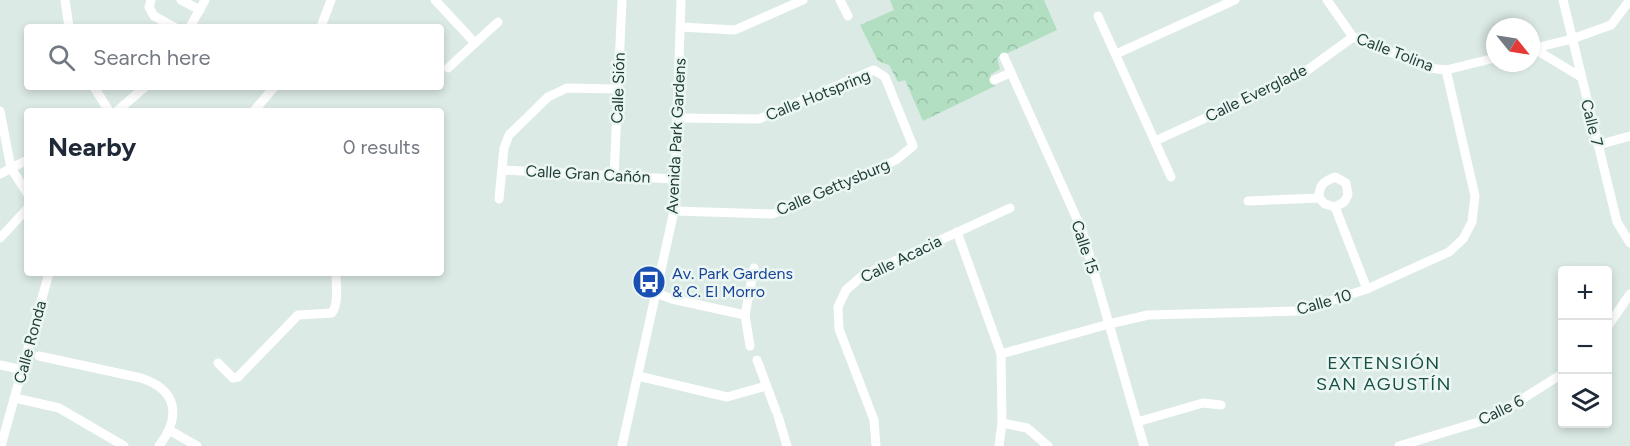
<!DOCTYPE html>
<html lang="en">
<head>
<meta charset="utf-8">
<style>
	body { margin:0; font-family:Figtree,sans-serif; background:#f2f2f3; color:#1f2937 }
	.controls { position:absolute; right:18px; bottom:18px; display:grid; overflow:hidden; border-radius:6px; box-shadow:0 3px 9px #0003 }
	.controls button { width:54px; height:54px; display:grid; place-items:center; padding:0; border:0; border-bottom:2px solid #e0e1e3; background:#fff; color:#1f2937; font:30px sans-serif }
	.compass { position:absolute; left:1486px; top:18px; width:54px; height:54px; border-radius:50%; background:#fff; box-shadow:0 3px 9px #0003; rotate:120deg }
	.list { margin:0; padding:0; list-style:none }
	h2 { display:flex; justify-content:space-between; align-items:center; height:78px; margin:0; padding:0 24px; font-size:26px }
	h2 small { font-size:20px; font-weight:400; color:#747a83 }
	.icon { flex:none; width:33px; height:33px; fill:none; stroke:currentColor; stroke-width:2; stroke-linecap:round; stroke-linejoin:round }
	.map { position:relative; flex:none; width:1630px; height:446px; overflow:hidden }
	.search { position:absolute; background:#fff; box-shadow:0 3px 9px #0003; left:24px; top:24px; width:420px; height:66px; display:flex; align-items:center; gap:15px; box-sizing:border-box; padding:0 21px; border-radius:6px; color:#747a83; font-size:22px }
	.panel { position:absolute; background:#fff; box-shadow:0 3px 9px #0003; left:24px; top:108px; width:420px; height:168px; border-radius:6px }
	.map>svg:first-child { display:block }
	.forest { fill:url(#forest-crowns) }
	.lines { fill:none; stroke-linecap:round; stroke-linejoin:round }
	.minor { stroke:#fff; stroke-width:9 }
	.labels { text-anchor:middle; dominant-baseline:central; stroke-width:5; stroke-linejoin:round; paint-order:stroke }
	.street-label { font-size:16px; fill:#1d3b35; stroke:#ecf7f3 }
	.transit-label { font-size:16px; fill:#164399; stroke:#ecf7f3; text-anchor:start }
	.neighbourhood-label { font-size:18px; letter-spacing:1.5px; fill:#174f46; stroke:#ecf7f3 }
</style>
</head>
<body>
<div class="map">
<svg width="1630" height="446" viewBox="0 0 1630 446">
	<defs>
		<pattern id="forest-crowns" width="20" height="18" patternUnits="userSpaceOnUse" patternTransform="scale(1.5)"><rect width="20" height="18" fill="#b2dfc2"/><path d="M2 6a3 3 0 1 1 6 0M12 15a3 3 0 1 1 6 0" fill="none" stroke="#99c0a7"/></pattern>
	</defs>
	<rect width="100%" height="100%" fill="#dceae5"/>
	<polygon class="forest" points="890,0 1044,0 1057,30 997,58 1000,69 990,75 995,86 923,121 905,80 898,82 889,65 878,61 860,25 894,10"/>
	<g class="lines">
		<g class="minor">
			<polyline points="65,0 69,27"/>
			<polyline points="151,0 149,7 154,16 174,27"/>
			<polyline points="181,0 200,10"/>
			<polyline points="435,0 475,43"/>
			<polyline points="840,0 848,16"/>
			<polyline points="1327,0 1353,37 1429,68 1446,70 1495,58"/>
			<polyline points="1563,0 1617,222 1630,243"/>
			<polyline points="1098,16 1171,177"/>
			<polyline points="190,27 205,0"/>
			<polyline points="321,27 331,0"/>
			<polyline points="681,27 735,30 803,0"/>
			<polyline points="1533,48 1581,77"/>
			<polyline points="1531,49 1572,39 1611,25 1630,0"/>
			<polyline points="1116,54 1235,0"/>
			<polyline points="1004,57 1082,230 1144,446"/>
			<polyline points="448,68 498,22"/>
			<polyline points="994,80 1010,73"/>
			<polyline points="94,87 109,111"/>
			<polyline points="0,111 11,168 27,193"/>
			<polyline points="117,111 145,87"/>
			<polyline points="254,111 274,87"/>
			<polyline points="1155,141 1302,74 1353,37"/>
			<polyline points="1598,145 1630,136"/>
			<polyline points="502,170 675,179"/>
			<polyline points="0,174 27,160"/>
			<polyline points="614,176 622,0"/>
			<polyline points="499,199 504,148 509,135 548,97 567,88 618,89"/>
			<path d="M1248,201l71,-3 6,6 10,3 9,-5 4,-7 -2,-12 -11,-6c-12,5 -16,8 -16,21"/>
			<polyline points="1335,207 1367,289"/>
			<polyline points="674,211 773,214 896,160 913,146 885,77 874,70 759,119 677,118"/>
			<polyline points="957,232 1001,354 1002,423 999,446"/>
			<polyline points="0,238 27,209"/>
			<polyline points="656,293 672,299 745,315"/>
			<polyline points="1608,326 1630,294"/>
			<polyline points="750,346 745,315 754,268"/>
			<polyline points="1001,354 1109,324 1148,315 1299,311 1367,289 1449,252 1463,239 1472,222 1475,196 1446,70"/>
			<path d="M39,356l102,22c37,12 40,39 18,68"/>
			<polyline points="757,360 776,411"/>
			<path d="M218,363l15,15 5,-1 60,-62 34,-2c7,-10 4,-28 4,-40"/>
			<polyline points="0,365 23,370"/>
			<polyline points="638,376 727,397 766,386"/>
			<polyline points="15,398 59,408 124,446"/>
			<polyline points="778,416 787,446"/>
			<polyline points="1137,422 1203,403 1221,405"/>
			<polyline points="1002,423 1027,428 1048,446"/>
			<polyline points="169,430 197,446"/>
			<polyline points="1,446 49,273"/>
			<polyline points="622,446 674,211 681,0"/>
			<polyline points="876,446 874,420 839,329 838,307 846,290 862,276 1010,208"/>
			<polyline points="1399,446 1492,418 1562,374"/>
		</g>
	</g>
	<defs>
		<symbol id="bus-disc" viewBox="-11 -11 22 22"><circle r="9.5" fill="#1a4fb4" stroke="#ecf7f3"/><path d="M-5-6H5V4H4V6H2V4H-2V6H-4V4H-5ZM-3.5-4V0h7V-4ZM-3.5 1.2v1.5H-2V1.2ZM2 1.2v1.5H3.5V1.2Z" fill="#fff"/></symbol>
	</defs>
	<g fill-rule="evenodd">
		<use href="#bus-disc" x="630" y="263" width="38" height="38"/>
	</g>
	<g class="labels">
		<g class="street-label">
			<text transform="translate(1395 52) rotate(21)">Calle Tolina</text>
			<text transform="translate(618 88) rotate(-88)">Calle Sión</text>
			<text transform="translate(1256 93) rotate(-26)">Calle Everglade</text>
			<text transform="translate(818 95) rotate(-22)">Calle Hotspring</text>
			<text transform="translate(1592 123) rotate(76)">Calle 7</text>
			<text transform="translate(676 136) rotate(-87)">Avenida Park Gardens</text>
			<text transform="translate(588 174) rotate(3)">Calle Gran Cañón</text>
			<text transform="translate(833 187) rotate(-23)">Calle Gettysburg</text>
			<text transform="translate(1085 247) rotate(72)">Calle 15</text>
			<text transform="translate(901 259) rotate(-26)">Calle Acacia</text>
			<text transform="translate(1324 302) rotate(-16)">Calle 10</text>
			<text transform="translate(30 342) rotate(-75)">Calle Ronda</text>
			<text transform="translate(1501 410) rotate(-26)">Calle 6</text>
		</g>
		<g class="transit-label">
			<text x="672" y="273">Av. Park Gardens<tspan x="672" dy="18">&amp; C. El Morro</tspan></text>
		</g>
		<g class="neighbourhood-label">
			<text x="1384" y="363">EXTENSIÓN<tspan x="1384" dy="21">SAN AGUSTÍN</tspan></text>
		</g>
	</g>
</svg>
<div class="controls">
<button>+</button>
<button>−</button>
<button><svg class="icon" aria-label="layers" viewBox="0 0 24 24"><path d="M12 4l9 5-9 5-9-5zM3 14l9 5 9-5"/></svg></button>
</div>
<svg class="compass" viewBox="-18 -18 36 36"><path d="M0-13l5 13h-10z" fill="#e53935"/><path d="M0 13l5-13h-10z" fill="#747a83"/></svg>
<div class="search"><svg class="icon" aria-label="search" viewBox="0 0 24 24"><circle cx="10" cy="10" r="6"/><path d="M15 15l6 6"/></svg>Search here</div>
<section class="panel">
<h2>Nearby<small>0 results</small></h2>
<ul class="list">
</ul>
</section>
</div>
</body>
</html>
